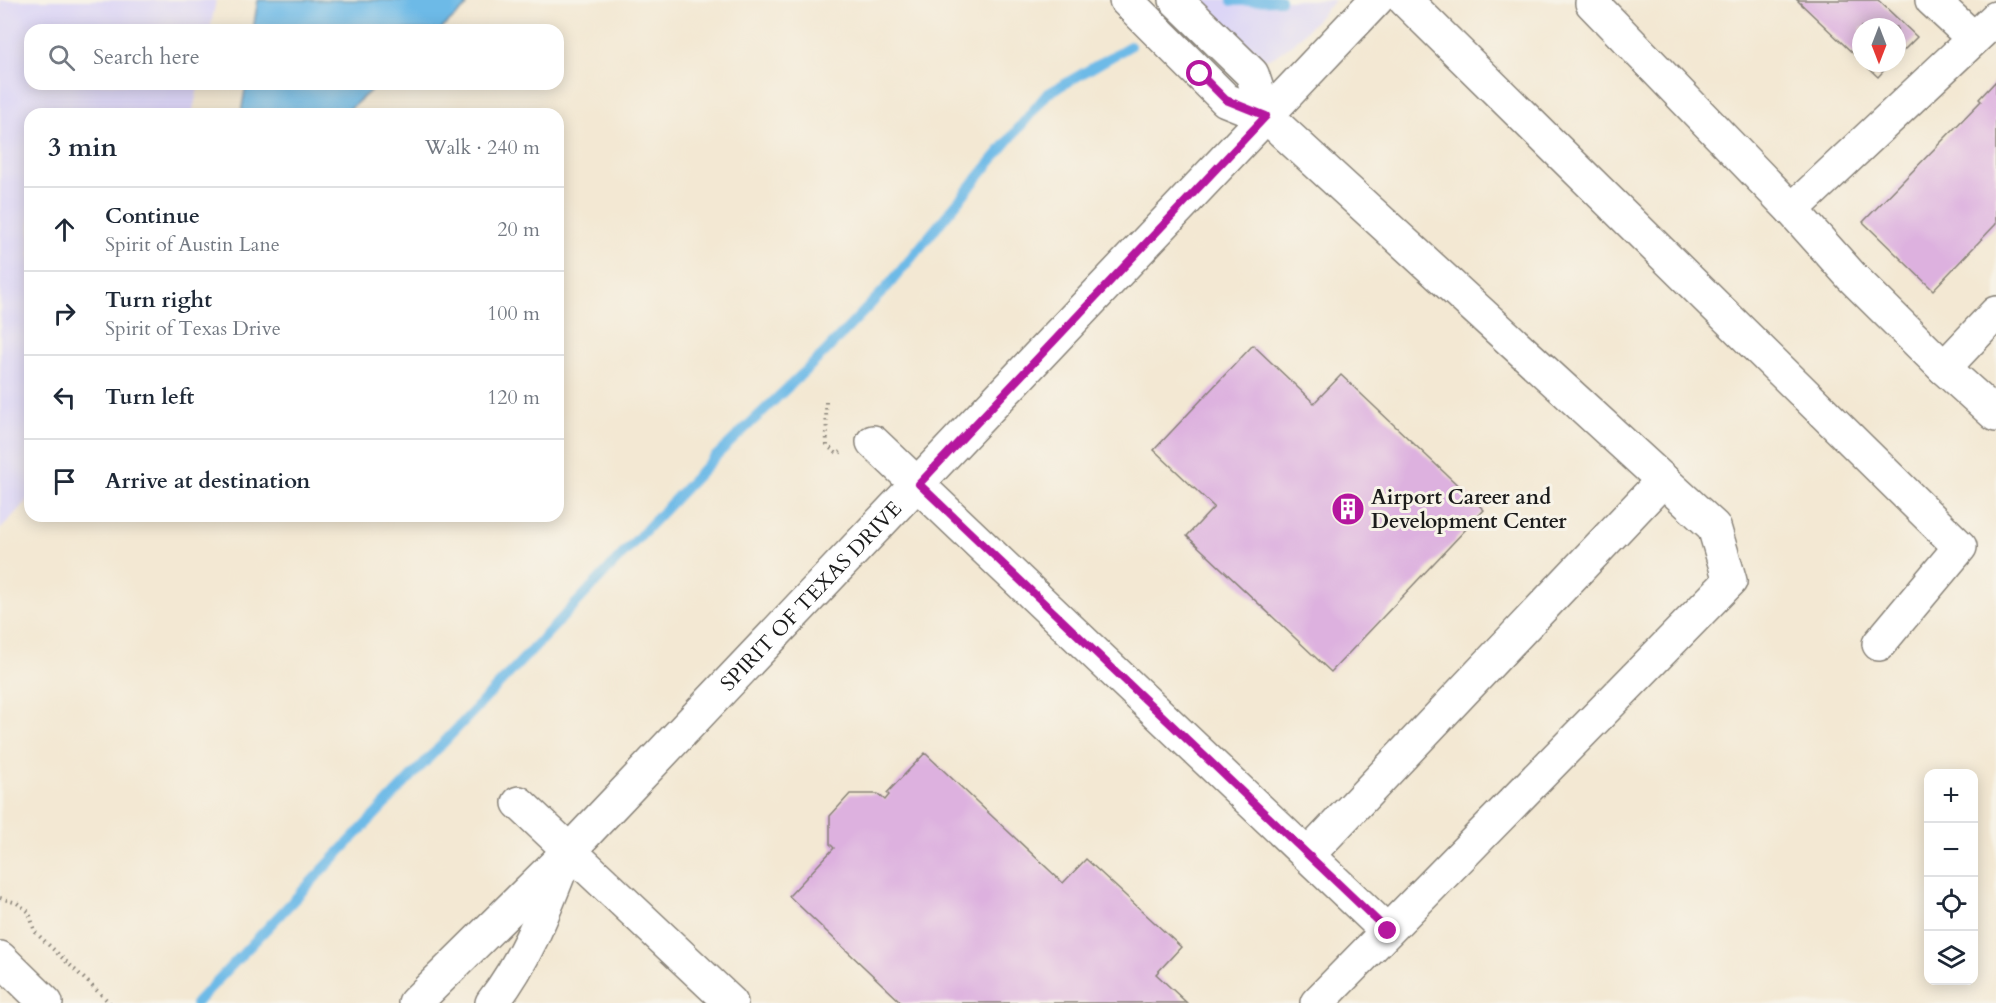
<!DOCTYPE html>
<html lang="en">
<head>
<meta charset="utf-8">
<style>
	body { margin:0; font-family:Cardo,serif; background:#f6f6f7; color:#1f2937 }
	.controls { position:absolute; right:18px; bottom:18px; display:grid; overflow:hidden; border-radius:12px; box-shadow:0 3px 15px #0003 }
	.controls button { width:54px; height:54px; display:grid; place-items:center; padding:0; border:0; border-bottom:2px solid #e0e1e3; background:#fff; color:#1f2937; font:30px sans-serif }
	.compass { position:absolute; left:1852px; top:18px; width:54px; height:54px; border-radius:50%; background:#fff; box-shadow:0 3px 15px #0003; rotate:180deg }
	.stop { position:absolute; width:18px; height:18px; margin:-14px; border:4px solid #b5179e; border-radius:50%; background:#fff }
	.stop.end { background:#b5179e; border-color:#fff; box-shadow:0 2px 6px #0008 }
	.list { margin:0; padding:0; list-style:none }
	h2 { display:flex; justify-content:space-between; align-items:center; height:78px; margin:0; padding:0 24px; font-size:26px }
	h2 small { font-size:20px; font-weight:400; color:#747a83 }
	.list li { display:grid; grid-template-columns:39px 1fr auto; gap:18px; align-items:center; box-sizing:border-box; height:84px; padding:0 24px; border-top:2px solid #e0e1e3 }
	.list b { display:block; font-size:22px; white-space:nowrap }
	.list p { margin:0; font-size:20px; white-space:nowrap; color:#747a83 }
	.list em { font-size:20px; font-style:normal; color:#747a83 }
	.icon { flex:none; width:33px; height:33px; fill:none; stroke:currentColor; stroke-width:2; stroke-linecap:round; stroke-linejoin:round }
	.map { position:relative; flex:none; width:1996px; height:1003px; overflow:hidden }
	.search { position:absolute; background:#fff; box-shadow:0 3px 15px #0003; left:24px; top:24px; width:540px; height:66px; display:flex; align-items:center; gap:15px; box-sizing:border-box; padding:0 21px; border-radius:18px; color:#747a83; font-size:22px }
	.panel { position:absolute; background:#fff; box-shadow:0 3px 15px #0003; left:24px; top:108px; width:540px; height:414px; border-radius:18px }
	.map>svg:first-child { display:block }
	.built { fill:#dcd5f6 }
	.water { fill:#6dbae7; stroke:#446b82; stroke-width:1.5 }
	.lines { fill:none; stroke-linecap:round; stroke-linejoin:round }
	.stream { stroke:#6dbae7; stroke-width:10 }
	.building { fill:#ddb1df }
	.minor-casing { stroke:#888278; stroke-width:36 }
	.path { stroke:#888278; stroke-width:4; stroke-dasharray:1.5 4.5; stroke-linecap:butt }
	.minor { stroke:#fff; stroke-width:33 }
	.route { stroke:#b5179e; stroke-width:8 }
	.labels { text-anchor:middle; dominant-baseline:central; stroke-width:6; stroke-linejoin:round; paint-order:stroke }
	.poi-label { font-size:21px; font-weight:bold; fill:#1c1c1c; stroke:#f7f3e8; text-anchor:start }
	.street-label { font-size:21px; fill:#1c1c1c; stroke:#f7f3e8 }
</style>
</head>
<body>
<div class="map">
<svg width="1996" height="1003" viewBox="0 0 1996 1003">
	<rect width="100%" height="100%" fill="#f7f3e8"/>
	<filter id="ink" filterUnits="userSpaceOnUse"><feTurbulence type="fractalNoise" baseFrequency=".0167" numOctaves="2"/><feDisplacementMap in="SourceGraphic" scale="12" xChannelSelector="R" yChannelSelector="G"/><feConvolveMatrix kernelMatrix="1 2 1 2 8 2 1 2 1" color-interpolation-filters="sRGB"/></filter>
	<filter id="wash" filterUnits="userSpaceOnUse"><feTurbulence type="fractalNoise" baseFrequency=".008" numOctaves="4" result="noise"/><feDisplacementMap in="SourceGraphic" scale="24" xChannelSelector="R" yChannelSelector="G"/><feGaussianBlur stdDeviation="1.35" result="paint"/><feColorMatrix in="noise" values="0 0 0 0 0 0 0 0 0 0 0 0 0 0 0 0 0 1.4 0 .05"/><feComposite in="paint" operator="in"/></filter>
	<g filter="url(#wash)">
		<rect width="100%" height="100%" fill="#f3e8d3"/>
		<g class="built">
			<polygon points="0,0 216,0 210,30 30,30 30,84 199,84 192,114 30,114 30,497 0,530"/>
			<polygon points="1189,0 1335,0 1295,42 1274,57 1258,60"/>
		</g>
		<g class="water">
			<polygon points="258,0 462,0 467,6 440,30 253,30"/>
			<polygon points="246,84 378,84 344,114 241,114"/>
		</g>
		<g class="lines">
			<g class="stream">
				<polyline points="1232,1 1280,0"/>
				<polyline points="196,1003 716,456 825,352 888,286 1047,94 1130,46"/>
			</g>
		</g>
		<g id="blocks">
			<g class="building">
				<polygon points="1797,0 1878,0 1917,37 1897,57 1897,27 1861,27 1861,61"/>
				<polygon points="1863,63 1891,63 1878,77"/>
				<polygon points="1996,81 1996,224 1933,290 1863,222 1981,101 1979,99"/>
				<polygon points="1253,345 1314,403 1341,375 1484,510 1331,672 1187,536 1214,507 1154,450"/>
				<polygon points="925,753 1063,883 1086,859 1181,947 1156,974 1187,1003 902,1003 789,896 834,848 830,844 830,816 850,794 878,794 885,800 889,795 887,793"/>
			</g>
		</g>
	</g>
	<g filter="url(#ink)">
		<use href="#blocks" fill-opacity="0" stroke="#888278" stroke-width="1.5"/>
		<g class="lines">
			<defs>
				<g id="minor">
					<polyline points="1126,0 1226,100 1266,116 1714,527 1730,581 1317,1003"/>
					<polyline points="1176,0 1252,74 1266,116"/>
					<polyline points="1405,0 1960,547 1879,644"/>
					<polyline points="1595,0 1592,3 1792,210"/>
					<polyline points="1932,0 1973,38"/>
					<polyline points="1996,18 1792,210 1852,277 1944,368 1996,313"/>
					<polyline points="1944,368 1996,415"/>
					<polyline points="873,442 1387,931"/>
					<polyline points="519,803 731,1003"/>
					<polyline points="1308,855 1663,480"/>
					<polyline points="0,958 46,1003"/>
					<path id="s1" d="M415,1003l153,-151 808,-852"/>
					<path d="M492,1003c33,-42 51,-89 70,-138"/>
				</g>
			</defs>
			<use href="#minor" class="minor-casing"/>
			<g class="path">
				<polyline points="826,402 827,446 838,454 841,452"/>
				<polyline points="0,898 17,903 29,912 35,932 110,1003"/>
			</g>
			<use href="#minor" class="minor"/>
		</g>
	</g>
	<g class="lines" filter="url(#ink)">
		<polyline class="route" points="1200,74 1226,100 1266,116 919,484 1388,931"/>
	</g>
	<defs>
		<symbol id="building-disc" viewBox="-11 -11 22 22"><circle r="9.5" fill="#b5179e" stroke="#f7f3e8"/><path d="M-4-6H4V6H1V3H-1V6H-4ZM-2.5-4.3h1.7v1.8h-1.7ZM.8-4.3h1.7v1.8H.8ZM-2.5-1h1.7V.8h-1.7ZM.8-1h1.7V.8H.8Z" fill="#fff"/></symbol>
	</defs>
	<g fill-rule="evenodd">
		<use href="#building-disc" x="1329" y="490" width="38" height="38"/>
	</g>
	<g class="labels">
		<g class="poi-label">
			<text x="1371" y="497">Airport Career and<tspan x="1371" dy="24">Development Center</tspan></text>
		</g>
		<g class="street-label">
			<text stroke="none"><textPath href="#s1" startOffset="568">SPIRIT OF TEXAS DRIVE</textPath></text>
		</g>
	</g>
</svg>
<div class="controls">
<button>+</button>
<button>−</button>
<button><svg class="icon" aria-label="locate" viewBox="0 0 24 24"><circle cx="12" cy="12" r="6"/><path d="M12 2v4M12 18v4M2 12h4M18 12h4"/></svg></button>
<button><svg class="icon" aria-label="layers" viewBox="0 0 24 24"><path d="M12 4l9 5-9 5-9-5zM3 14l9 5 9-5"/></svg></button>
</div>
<svg class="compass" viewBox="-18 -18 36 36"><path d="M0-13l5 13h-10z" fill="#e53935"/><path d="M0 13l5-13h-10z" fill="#747a83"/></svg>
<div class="stop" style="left:1200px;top:74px"></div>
<div class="stop end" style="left:1388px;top:931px"></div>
<div class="search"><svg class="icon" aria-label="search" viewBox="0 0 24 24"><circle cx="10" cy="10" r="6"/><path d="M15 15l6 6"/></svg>Search here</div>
<section class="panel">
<h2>3 min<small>Walk · 240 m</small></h2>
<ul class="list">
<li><svg class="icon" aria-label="ahead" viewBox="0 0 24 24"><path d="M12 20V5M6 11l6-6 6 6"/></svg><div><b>Continue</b><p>Spirit of Austin Lane</p></div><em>20 m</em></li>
<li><svg class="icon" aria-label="right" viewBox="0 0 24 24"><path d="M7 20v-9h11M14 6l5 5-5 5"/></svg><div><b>Turn right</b><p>Spirit of Texas Drive</p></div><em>100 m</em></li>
<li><svg class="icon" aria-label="left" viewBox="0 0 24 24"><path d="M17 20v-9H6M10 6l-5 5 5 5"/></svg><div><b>Turn left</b></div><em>120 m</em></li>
<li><svg class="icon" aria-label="arrive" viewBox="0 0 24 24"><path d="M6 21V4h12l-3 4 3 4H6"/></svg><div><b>Arrive at destination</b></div></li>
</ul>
</section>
</div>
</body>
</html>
